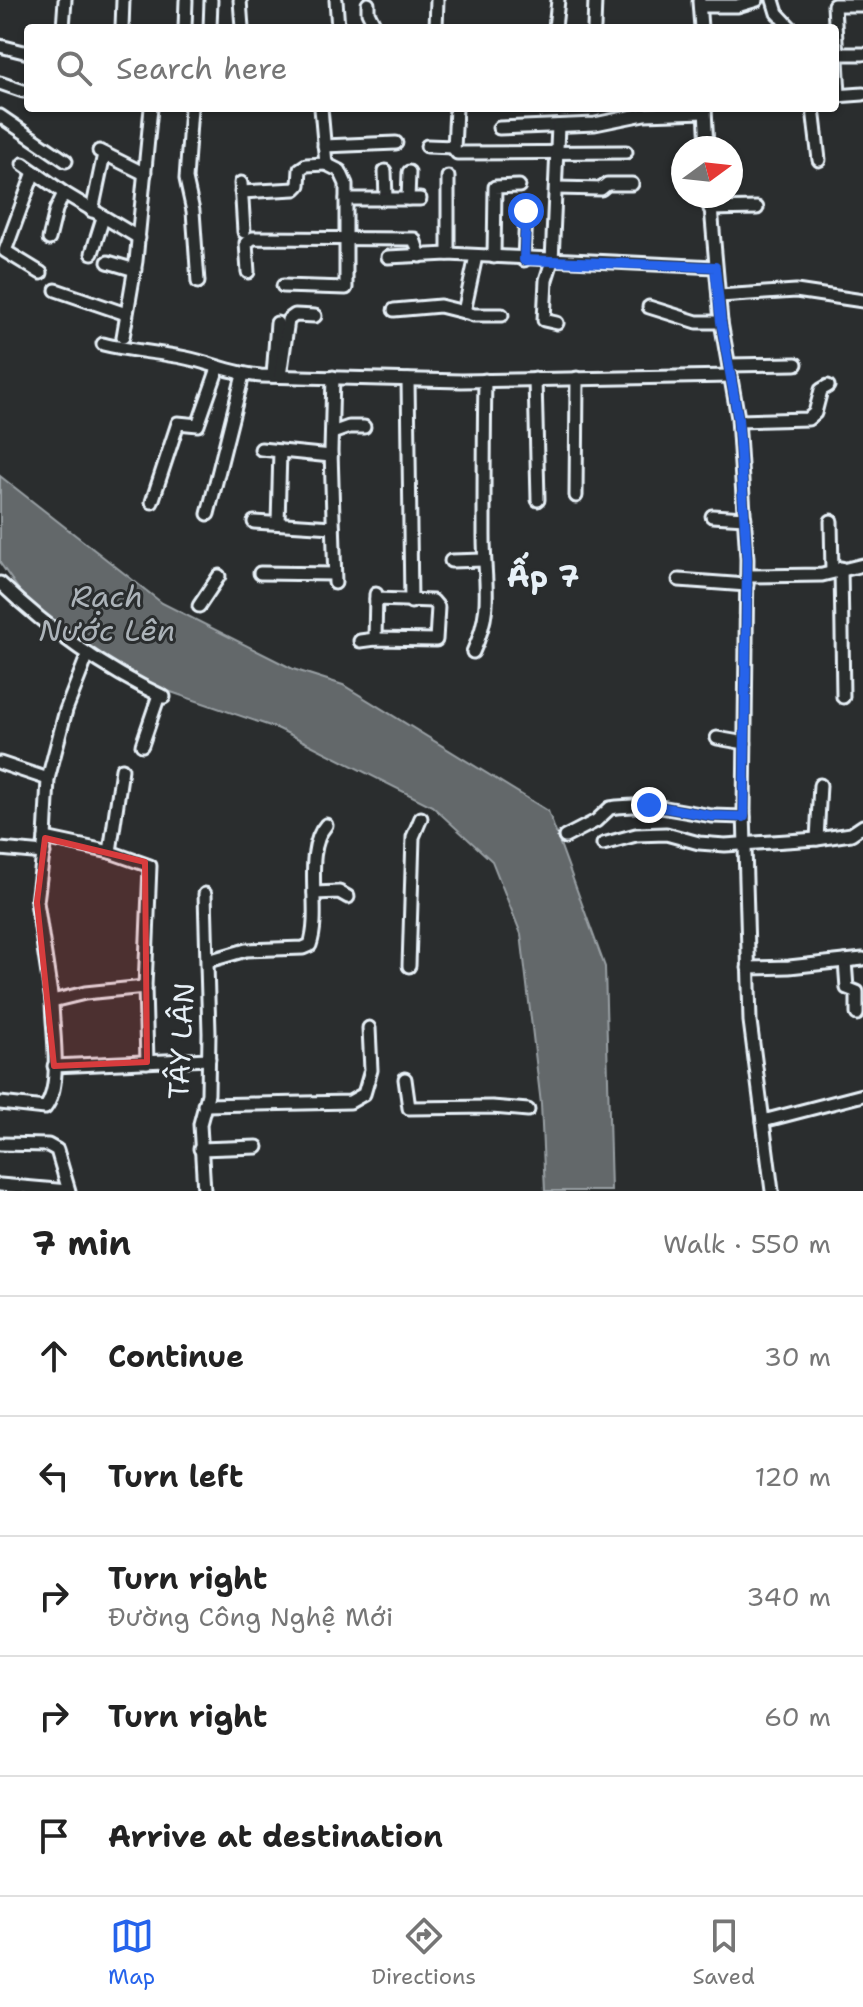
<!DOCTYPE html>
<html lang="en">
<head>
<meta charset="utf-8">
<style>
	body { margin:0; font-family:"Shantell Sans",sans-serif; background:#f2f2f2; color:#222 }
	.compass { position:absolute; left:671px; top:136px; width:72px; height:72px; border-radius:50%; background:#fff; box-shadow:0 2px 6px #0004; rotate:75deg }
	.stop { position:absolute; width:24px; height:24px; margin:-18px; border:6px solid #2563eb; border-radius:50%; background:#fff }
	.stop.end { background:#2563eb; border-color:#fff; box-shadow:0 2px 8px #0008 }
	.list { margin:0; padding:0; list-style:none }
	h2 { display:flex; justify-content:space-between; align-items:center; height:104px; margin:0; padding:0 32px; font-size:34px }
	h2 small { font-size:26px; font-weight:400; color:#767676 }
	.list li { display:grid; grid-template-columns:52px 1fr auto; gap:24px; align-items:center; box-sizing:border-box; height:120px; padding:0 32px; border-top:2px solid #e0e0e0 }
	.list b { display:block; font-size:30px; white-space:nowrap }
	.list p { margin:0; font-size:26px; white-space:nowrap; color:#767676 }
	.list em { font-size:26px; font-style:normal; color:#767676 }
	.icon { flex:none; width:44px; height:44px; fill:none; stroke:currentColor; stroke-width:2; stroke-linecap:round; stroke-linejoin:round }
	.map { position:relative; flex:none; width:863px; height:1191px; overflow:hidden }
	.search { position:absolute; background:#fff; box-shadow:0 2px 6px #0004; left:24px; right:24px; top:24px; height:88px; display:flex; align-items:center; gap:20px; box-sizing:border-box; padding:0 28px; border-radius:8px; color:#767676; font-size:30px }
	.sheet { height:704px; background:#fff }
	nav { display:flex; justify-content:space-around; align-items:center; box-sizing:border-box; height:112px; border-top:2px solid #e0e0e0; background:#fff; font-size:22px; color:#767676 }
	nav a { display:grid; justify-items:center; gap:4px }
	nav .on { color:#2563eb }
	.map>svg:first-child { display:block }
	.water { fill:#63686b; stroke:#989fa3; stroke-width:2 }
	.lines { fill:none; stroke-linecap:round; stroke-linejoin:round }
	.minor-casing { stroke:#e8f1f8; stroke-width:17 }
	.minor { stroke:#2a2d2e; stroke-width:11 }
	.route { stroke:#2563eb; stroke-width:10 }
	.marked { fill:#d83c3d; fill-opacity:0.2; stroke:#d83c3d; stroke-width:6; stroke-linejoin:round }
	.labels { text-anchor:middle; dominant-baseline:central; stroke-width:6; stroke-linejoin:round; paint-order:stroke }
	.street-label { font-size:28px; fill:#e8f1f8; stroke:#2a2d2e }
	.neighbourhood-label { font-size:30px; font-weight:bold; fill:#e8f1f8; stroke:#2a2d2e }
	.water-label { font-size:30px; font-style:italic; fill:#acb3b9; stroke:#2a2d2e }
</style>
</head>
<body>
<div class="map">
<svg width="863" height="1191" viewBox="0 0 863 1191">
	<rect width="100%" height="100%" fill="#2a2d2e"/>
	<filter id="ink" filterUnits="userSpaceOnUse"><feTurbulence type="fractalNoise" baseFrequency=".0125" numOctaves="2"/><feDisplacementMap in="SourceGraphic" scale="16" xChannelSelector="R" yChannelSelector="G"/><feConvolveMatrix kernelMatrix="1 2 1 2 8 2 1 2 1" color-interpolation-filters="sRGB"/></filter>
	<g filter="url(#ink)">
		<polygon class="water" points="0,476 162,603 293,669 343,685 548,811 605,967 611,1191 545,1191 541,1104 521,934 492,861 432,806 279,729 133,679 85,649 24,597 0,563"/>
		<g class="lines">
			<defs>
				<g id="minor">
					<polyline points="240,0 242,28"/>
					<polyline points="336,0 338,28"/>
					<polyline points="773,0 777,13 791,28"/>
					<polyline points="699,1 701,28"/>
					<polyline points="368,4 368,12 376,28"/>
					<polyline points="700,6 737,6 757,0"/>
					<polyline points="63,28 65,0"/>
					<polyline points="122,28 123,0"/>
					<polyline points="185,28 186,0"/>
					<polyline points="210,28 211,0"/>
					<polyline points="436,28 437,0"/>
					<polyline points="555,28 558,0"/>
					<polyline points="594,28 595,0"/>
					<polyline points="0,46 28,53"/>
					<polyline points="836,54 863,54"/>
					<polyline points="0,83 23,91"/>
					<polyline points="839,95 834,5 863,5"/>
					<polyline points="836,96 863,94"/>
					<polyline points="191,108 186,179 193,211 198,282"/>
					<polyline points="456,108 454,149 457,153 626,152"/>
					<polyline points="813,108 819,160"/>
					<polyline points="705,109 707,148"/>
					<polyline points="0,116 66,161"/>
					<polyline points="499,128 595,124 644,114 705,112"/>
					<polyline points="324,146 396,143"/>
					<polyline points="427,146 454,147"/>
					<polyline points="99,151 145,174"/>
					<polyline points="23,164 64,193 139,238"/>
					<polyline points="385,171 386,198"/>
					<polyline points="34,172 5,251 41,273"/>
					<polyline points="241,183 244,232"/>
					<polyline points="556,188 601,189 607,184 632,184"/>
					<polyline points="241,192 295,189 299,185 300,169 306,165 326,164"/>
					<polyline points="710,196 721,322 738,418 747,559 744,811 750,1021 772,1191"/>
					<polyline points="346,199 420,199"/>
					<polyline points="408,199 409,172"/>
					<polyline points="710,209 757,208"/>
					<polyline points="92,211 104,154"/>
					<polyline points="49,239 56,210 64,193"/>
					<polyline points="92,253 103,218"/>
					<polyline points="448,254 448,177"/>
					<polyline points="388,257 448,254 715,267"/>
					<polyline points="494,257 495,187 519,186"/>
					<polyline points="524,260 526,211"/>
					<polyline points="108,262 135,270"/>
					<polyline points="248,272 246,243 253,238 414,239 420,256"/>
					<polyline points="283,286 346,288 346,184 340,171 326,164 321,108"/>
					<polyline points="56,290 126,314"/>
					<polyline points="719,296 796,291 863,301"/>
					<polyline points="649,307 697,322 721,322"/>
					<polyline points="394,310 440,306 464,312 476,256"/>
					<polyline points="464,312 474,315 502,315"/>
					<polyline points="557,323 544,320 546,280 552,261 558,126"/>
					<polyline points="123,337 136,261 151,108"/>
					<path d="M103,344c27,7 55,8 83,14 25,5 48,16 75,18l200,5 270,-5"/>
					<polyline points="729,365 796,364"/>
					<polyline points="273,376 277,323"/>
					<polyline points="280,376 288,320 295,315 315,316"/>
					<polyline points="333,377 331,451 335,583"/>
					<polyline points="535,379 538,500"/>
					<polyline points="408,380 411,602"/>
					<polyline points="739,421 808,419 815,413 821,390 828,386"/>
					<polyline points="332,433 349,427 364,427"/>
					<polyline points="261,449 331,456"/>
					<polyline points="576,496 577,378"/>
					<polyline points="152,502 178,423 198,425 218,368"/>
					<polyline points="208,514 243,375"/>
					<polyline points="712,516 745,518"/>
					<polyline points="831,521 832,572"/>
					<polyline points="254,522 333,527"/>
					<polyline points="278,523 280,451"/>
					<polyline points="451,561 484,560"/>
					<polyline points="841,568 843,697"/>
					<polyline points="260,573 334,574"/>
					<polyline points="747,576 822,575 863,565"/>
					<polyline points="679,580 747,585"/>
					<path d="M0,583c48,46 104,86 164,114"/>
					<polyline points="199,606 219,576"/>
					<polyline points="375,639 376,594"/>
					<polyline points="360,641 375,639 436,640 438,607 433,601 376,599"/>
					<path d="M473,652c21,-45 11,-69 11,-116 0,-52 0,-104 1,-156"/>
					<polyline points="717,738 745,743"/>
					<polyline points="142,745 159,695"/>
					<polyline points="0,763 48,779"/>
					<polyline points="565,837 596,821 610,808 617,807 649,805 712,816 744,817"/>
					<polyline points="817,839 820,785"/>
					<polyline points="603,844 636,835 666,834 699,843 725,845 817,839 851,834 863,826"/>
					<polyline points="0,849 44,853"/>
					<polyline points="110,852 122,769"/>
					<polyline points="314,893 339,892 348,897"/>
					<path d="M208,961l38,-11 57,-2 7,-3c12,-33 -8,-93 16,-120"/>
					<polyline points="845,961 847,988 857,992 857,1014"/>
					<polyline points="409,966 413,837 421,818"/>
					<polyline points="748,968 789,967 863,959"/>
					<polyline points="145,987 147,1062"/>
					<polyline points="52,1001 37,902 45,838 48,779 66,710 88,654"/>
					<polyline points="54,1066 209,1059"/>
					<polyline points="405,1079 409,1108 492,1107 528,1110"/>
					<path d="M0,1103l45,5c18,-22 7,-80 7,-107l33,-8 60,-6 5,-121 -40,-14 -65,-14"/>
					<polyline points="204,1105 350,1102 364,1094 371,1070 369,1028"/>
					<polyline points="763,1121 863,1095"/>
					<polyline points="0,1144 48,1145 57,1150 69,1191"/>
					<polyline points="200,1149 257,1147"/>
					<polyline points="0,1185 68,1191"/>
					<polyline points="204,1191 200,1124 208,1094 209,1033 205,894"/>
				</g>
			</defs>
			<use href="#minor" class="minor-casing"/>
			<use href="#minor" class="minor"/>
		</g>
	</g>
	<g class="lines" filter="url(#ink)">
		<polyline class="route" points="526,211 524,260 715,267 721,322 738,418 747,559 744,817 712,816 649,805"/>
	</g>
	<path class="marked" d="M45,838l100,24 2,200 -93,4 -17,-164z"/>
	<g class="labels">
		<g class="street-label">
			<text transform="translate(181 1041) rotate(-87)">TÂY LÂN</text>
		</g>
		<g class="neighbourhood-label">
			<text x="543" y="576">Ấp 7</text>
		</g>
		<g class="water-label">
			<text x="107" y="596">Rạch<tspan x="107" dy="34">Nước Lên</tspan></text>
		</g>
	</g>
</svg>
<svg class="compass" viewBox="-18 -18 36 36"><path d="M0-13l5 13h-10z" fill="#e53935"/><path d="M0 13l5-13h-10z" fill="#767676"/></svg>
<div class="stop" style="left:526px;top:211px"></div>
<div class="stop end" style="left:649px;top:805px"></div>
<div class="search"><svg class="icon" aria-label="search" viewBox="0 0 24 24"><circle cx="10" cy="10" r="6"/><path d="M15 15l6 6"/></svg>Search here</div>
</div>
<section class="sheet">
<h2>7 min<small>Walk · 550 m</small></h2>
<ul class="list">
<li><svg class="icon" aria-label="ahead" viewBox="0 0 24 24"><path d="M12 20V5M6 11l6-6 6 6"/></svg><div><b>Continue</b></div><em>30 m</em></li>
<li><svg class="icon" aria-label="left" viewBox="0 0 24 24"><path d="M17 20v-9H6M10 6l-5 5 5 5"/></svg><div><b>Turn left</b></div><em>120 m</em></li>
<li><svg class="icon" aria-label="right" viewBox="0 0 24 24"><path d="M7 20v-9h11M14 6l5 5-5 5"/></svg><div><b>Turn right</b><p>Đường Công Nghệ Mới</p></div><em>340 m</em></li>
<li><svg class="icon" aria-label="right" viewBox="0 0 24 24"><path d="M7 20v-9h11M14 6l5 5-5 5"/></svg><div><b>Turn right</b></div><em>60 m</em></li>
<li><svg class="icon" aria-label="arrive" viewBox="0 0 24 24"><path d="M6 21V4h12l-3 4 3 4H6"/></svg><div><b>Arrive at destination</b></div></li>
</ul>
</section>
<nav>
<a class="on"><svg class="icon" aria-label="map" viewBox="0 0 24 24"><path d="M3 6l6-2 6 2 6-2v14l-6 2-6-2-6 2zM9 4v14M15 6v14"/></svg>Map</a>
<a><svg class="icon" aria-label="directions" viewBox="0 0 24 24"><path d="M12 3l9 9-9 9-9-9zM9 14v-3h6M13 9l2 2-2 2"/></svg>Directions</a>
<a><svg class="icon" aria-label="saved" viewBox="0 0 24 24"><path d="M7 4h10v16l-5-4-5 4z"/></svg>Saved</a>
</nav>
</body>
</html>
